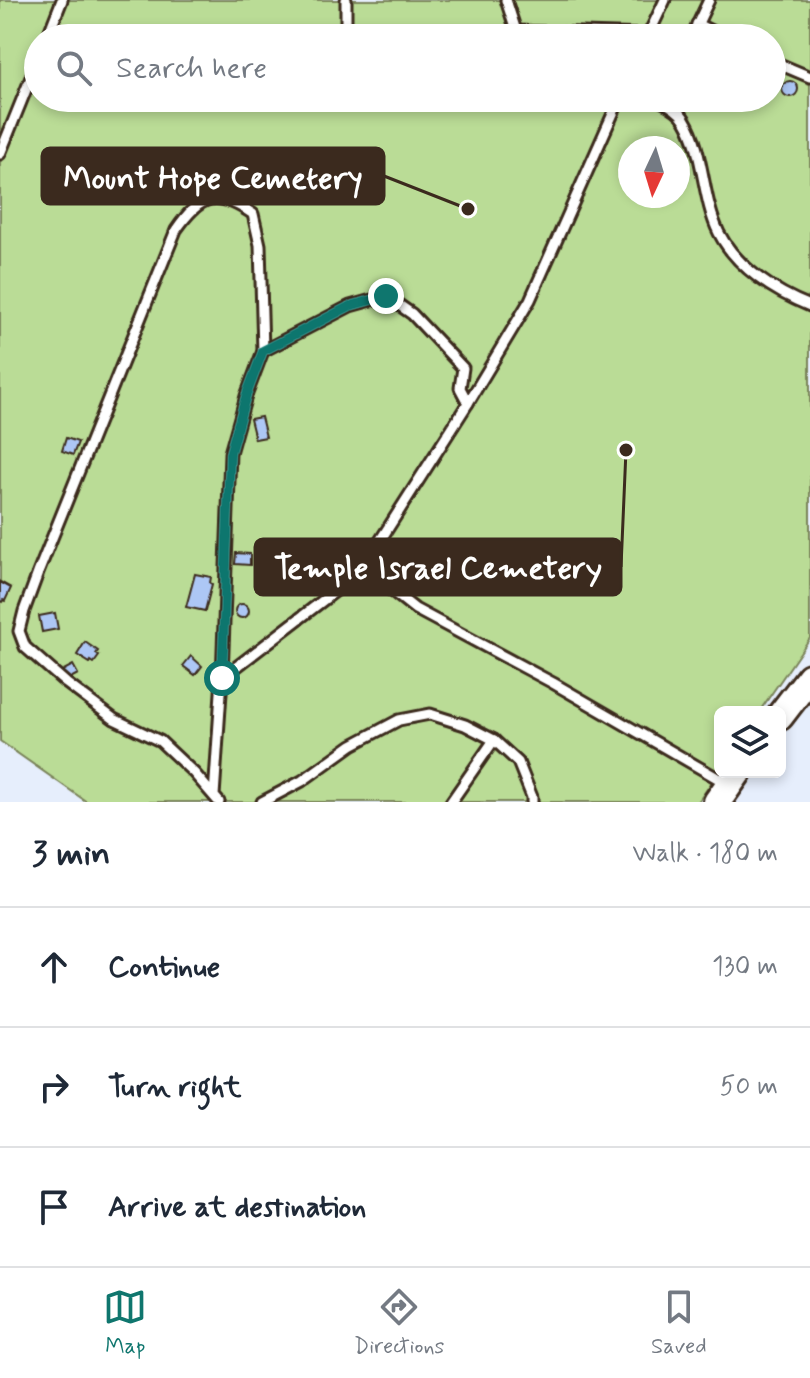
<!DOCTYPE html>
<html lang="en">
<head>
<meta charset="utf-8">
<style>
	body { margin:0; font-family:Mynerve,sans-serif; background:#f2f2f3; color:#1f2937 }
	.controls { position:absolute; right:24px; bottom:24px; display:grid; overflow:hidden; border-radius:12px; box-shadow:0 4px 12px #0003 }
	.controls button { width:72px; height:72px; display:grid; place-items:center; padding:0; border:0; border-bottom:2px solid #e0e1e3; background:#fff; color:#1f2937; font:40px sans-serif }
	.compass { position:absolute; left:618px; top:136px; width:72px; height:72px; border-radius:50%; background:#fff; box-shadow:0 4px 12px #0003; rotate:184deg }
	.stop { position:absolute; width:24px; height:24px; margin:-18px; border:6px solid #0f766e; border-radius:50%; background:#fff }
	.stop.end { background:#0f766e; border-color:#fff; box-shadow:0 2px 8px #0008 }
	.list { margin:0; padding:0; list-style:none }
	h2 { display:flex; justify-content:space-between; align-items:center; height:104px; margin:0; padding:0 32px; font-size:34px }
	h2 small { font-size:26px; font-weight:400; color:#747a83 }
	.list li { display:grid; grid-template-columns:52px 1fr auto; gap:24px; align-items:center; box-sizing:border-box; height:120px; padding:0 32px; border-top:2px solid #e0e1e3 }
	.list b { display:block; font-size:30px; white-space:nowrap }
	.list em { font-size:26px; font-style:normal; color:#747a83 }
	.icon { flex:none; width:44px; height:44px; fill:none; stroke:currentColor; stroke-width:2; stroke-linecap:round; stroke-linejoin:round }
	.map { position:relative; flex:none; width:810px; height:802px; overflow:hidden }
	.search { position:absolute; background:#fff; box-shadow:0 4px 12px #0003; left:24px; right:24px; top:24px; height:88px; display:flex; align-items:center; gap:20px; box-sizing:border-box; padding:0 28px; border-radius:44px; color:#747a83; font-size:30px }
	.sheet { height:464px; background:#fff }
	nav { display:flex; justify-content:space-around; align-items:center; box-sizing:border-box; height:112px; border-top:2px solid #e0e1e3; background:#fff; font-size:22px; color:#747a83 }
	nav a { display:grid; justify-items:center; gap:4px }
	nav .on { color:#0f766e }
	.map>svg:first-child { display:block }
	.green { fill:#badc96; stroke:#7a835a; stroke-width:2; fill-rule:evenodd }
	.building { fill:#adc7f5; stroke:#3b2a1e; stroke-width:2 }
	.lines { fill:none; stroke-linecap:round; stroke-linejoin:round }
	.lane-casing { stroke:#3b2a1e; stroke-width:15 }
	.secondary-casing { stroke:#3b2a1e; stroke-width:32 }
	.lane { stroke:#fff; stroke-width:9 }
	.secondary { stroke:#fff; stroke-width:26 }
	.route { stroke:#0f766e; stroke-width:10 }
	.leader { fill:none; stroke:#3b2a1e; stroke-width:3 }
	.callout-dot { fill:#3b2a1e; stroke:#fff; stroke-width:3 }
	.callout { fill:#3b2a1e; stroke:#3b2a1e; stroke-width:3 }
	.callout-label { font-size:32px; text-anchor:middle; font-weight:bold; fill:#fff }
</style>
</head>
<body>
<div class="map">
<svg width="810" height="802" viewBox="0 0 810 802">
	<rect width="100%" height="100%" fill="#e6eefc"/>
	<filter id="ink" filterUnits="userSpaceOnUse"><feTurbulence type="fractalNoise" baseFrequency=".0125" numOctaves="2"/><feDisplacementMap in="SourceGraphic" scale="16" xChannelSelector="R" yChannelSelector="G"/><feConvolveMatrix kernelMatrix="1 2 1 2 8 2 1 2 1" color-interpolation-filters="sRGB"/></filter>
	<g filter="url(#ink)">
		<path class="green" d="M0,0h810v638l-51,74h-39v58l-22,32h-611l-87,-61zM38,38h734v60h-734zM630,148h48v48h-48z"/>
		<g class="building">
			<circle cx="790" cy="89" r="8"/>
			<polygon points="666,134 676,139 672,148 667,148 661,145"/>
			<polygon points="261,417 266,437 255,439 250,419"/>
			<polygon points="66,438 78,442 73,455 62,451"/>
			<polygon points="236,553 250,554 250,565 235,564"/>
			<polygon points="195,574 211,577 210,583 212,584 205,611 186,607"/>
			<polygon points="0,582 11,588 5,601 3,600 2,602 0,601"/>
			<circle cx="242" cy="611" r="7"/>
			<polygon points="55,613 58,629 42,632 39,616"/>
			<polygon points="85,642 98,651 96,654 99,656 94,663 91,661 90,663 77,655"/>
			<polygon points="191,656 202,666 195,675 183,666"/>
			<polygon points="73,665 78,674 65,681 60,672"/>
		</g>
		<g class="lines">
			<defs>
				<g id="lane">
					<polyline points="346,0 346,38"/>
					<polyline points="506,0 516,31"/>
					<polyline points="697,24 725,38"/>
					<polyline points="47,38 62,0"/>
					<polyline points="506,38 516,31 649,35"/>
					<polyline points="647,38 665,0"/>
					<polyline points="691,38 709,0"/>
					<polyline points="772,61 810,77"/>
					<polyline points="396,98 401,102 430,98"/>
					<path d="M663,98l-2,3c10,5 19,10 24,19 19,31 17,79 34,113 18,35 56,59 91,73"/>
					<polyline points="0,154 38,60"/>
					<polyline points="263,351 350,306 386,296 412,314 463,368 460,388 468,403"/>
					<polyline points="363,568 415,609 553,683 726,783"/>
					<polyline points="222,678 360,572 468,403 530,300 620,98"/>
					<path d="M214,796l8,-118 8,-225 16,-57 17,-45 -3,-106 -7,-31c-37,-25 -52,-20 -77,16l-138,343 -14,38 -5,20 6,16 41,36 48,36 46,22 34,32 25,29"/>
					<polyline points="262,802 302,781 352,745 399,720 430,714 465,725 494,740 518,762 532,797 532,802"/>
					<polyline points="451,802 494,740"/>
				</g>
				<g id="secondary">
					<polyline points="780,716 810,677"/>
					<polyline points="717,802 738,772"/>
				</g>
			</defs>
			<use href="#lane" class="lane-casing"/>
			<use href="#secondary" class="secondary-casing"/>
			<use href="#lane" class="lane"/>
			<use href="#secondary" class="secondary"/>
		</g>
	</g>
	<g class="lines" filter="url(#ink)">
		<polyline class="route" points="222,678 230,453 246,396 263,351 350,306 386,296"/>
	</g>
	<path class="leader" d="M468 209L384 176M626 450L621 567"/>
	<g class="callout-dot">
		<circle cx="468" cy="209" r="8"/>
		<circle cx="626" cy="450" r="8"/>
	</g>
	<g class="callout">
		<rect x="42" y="148" width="342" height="56" rx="8"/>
		<rect x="255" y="539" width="366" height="56" rx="8"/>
	</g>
	<g class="callout-label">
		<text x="213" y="188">Mount Hope Cemetery</text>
		<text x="438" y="578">Temple Israel Cemetery</text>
	</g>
</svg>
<div class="controls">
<button><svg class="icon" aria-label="layers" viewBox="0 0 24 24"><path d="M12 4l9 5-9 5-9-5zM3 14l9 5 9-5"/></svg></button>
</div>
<svg class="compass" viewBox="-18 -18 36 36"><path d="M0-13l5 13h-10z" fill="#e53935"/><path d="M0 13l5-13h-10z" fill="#747a83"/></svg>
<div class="stop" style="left:222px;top:678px"></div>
<div class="stop end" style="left:386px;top:296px"></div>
<div class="search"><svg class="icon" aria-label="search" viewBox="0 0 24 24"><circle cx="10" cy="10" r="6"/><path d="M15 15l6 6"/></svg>Search here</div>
</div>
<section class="sheet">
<h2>3 min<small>Walk · 180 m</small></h2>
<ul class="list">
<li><svg class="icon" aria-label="ahead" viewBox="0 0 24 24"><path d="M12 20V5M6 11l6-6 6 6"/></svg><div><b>Continue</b></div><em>130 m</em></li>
<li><svg class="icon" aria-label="right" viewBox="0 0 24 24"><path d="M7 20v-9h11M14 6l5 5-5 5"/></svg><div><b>Turn right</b></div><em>50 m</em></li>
<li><svg class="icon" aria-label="arrive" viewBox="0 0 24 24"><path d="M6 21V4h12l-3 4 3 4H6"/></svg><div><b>Arrive at destination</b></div></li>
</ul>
</section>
<nav>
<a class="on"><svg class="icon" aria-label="map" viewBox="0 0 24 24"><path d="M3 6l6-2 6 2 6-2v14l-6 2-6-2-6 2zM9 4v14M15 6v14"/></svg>Map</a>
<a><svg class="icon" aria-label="directions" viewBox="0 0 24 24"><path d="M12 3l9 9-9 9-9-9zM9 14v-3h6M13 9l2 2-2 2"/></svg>Directions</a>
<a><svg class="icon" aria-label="saved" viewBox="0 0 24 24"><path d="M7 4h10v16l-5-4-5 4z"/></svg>Saved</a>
</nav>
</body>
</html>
